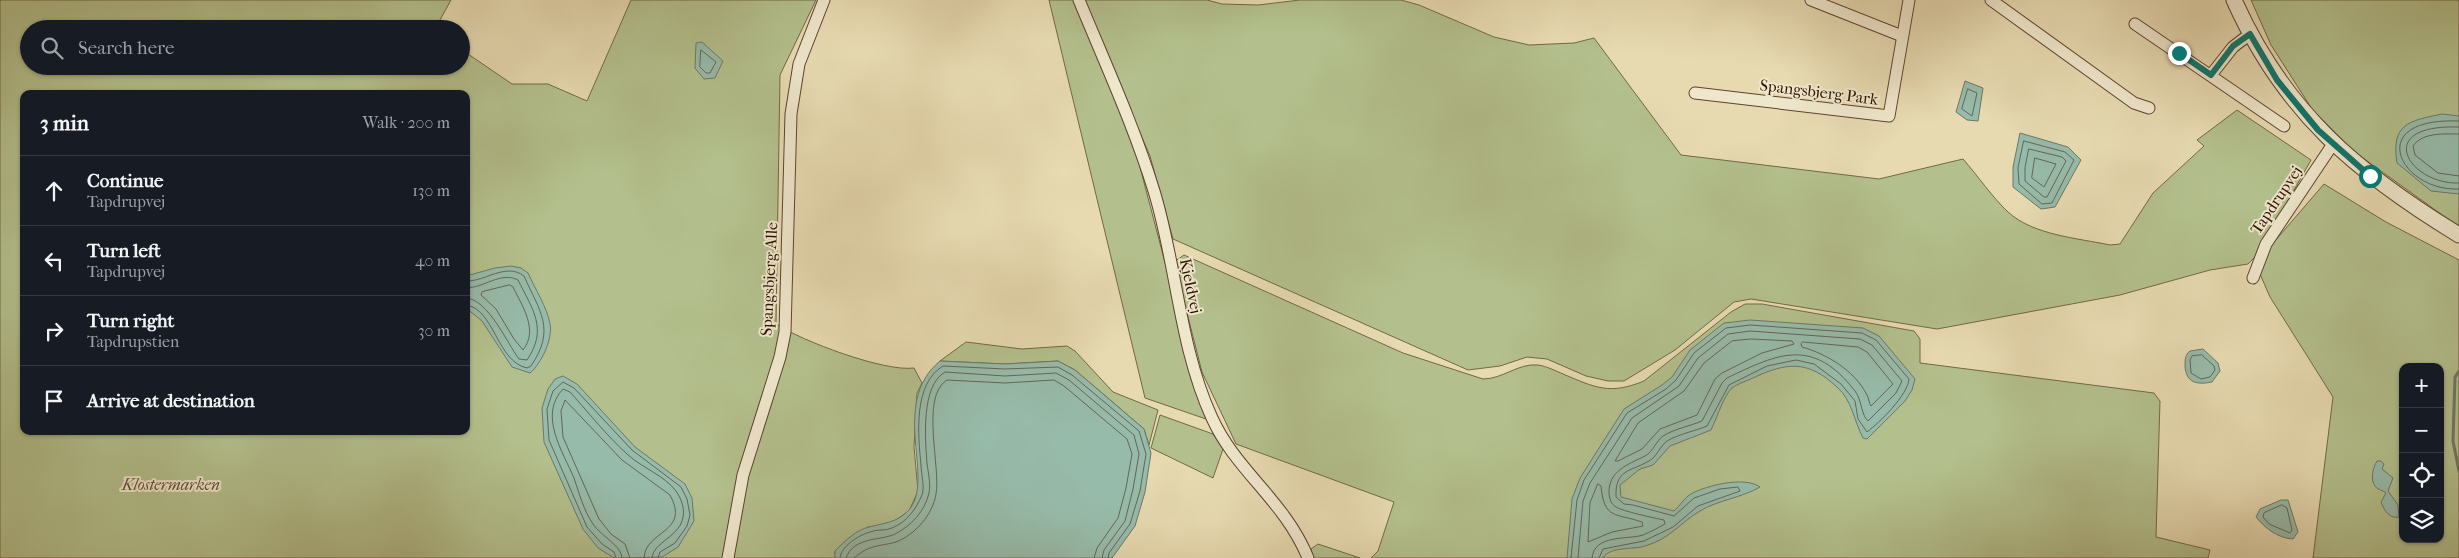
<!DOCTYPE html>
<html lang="en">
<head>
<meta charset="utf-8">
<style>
	body { margin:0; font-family:"IM FELL French Canon",serif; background:#20242c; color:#f1f3f6 }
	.controls { position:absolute; right:15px; bottom:15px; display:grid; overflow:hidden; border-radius:10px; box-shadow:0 1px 4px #0004 }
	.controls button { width:45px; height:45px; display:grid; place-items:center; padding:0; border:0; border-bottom:1px solid #363941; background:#171b24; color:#f1f3f6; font:25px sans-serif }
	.stop { position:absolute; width:15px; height:15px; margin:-11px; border:4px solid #0f766e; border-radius:50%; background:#fff }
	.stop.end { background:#0f766e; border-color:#fff; box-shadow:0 1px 5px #0008 }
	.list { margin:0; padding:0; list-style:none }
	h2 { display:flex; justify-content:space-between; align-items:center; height:65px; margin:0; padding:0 20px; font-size:21px }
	h2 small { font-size:16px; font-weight:400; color:#9ea1a6 }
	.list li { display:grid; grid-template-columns:32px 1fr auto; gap:15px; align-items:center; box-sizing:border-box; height:70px; padding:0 20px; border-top:1px solid #363941 }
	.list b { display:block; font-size:19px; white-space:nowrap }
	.list p { margin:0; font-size:16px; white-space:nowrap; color:#9ea1a6 }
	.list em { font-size:16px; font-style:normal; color:#9ea1a6 }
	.icon { flex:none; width:28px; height:28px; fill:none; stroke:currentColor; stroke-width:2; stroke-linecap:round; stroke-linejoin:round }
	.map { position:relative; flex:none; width:2459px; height:558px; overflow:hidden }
	.search { position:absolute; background:#171b24; box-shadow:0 1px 4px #0004; left:20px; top:20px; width:450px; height:55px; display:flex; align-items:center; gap:12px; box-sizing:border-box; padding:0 18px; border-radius:28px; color:#9ea1a6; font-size:19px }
	.panel { position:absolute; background:#171b24; box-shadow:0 1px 4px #0004; left:20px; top:90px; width:450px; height:345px; border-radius:10px }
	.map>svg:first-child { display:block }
	.green { fill:#b3c08d; stroke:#726846; fill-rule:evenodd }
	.water { fill:#97bbaa; stroke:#6e7766 }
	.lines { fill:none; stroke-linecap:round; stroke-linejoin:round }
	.shore { stroke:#646655; stroke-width:1 }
	.stream { stroke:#6e7766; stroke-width:3 }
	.minor-casing { stroke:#5e422c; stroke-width:13 }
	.tertiary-casing { stroke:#5e422c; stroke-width:17 }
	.minor { stroke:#efe7cc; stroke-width:11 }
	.tertiary { stroke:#efe7cc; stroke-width:15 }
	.route { stroke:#0f766e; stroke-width:6 }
	.labels { text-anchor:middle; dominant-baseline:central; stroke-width:4; stroke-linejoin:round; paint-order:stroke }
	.street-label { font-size:16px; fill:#301000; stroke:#efe7cc }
	.park-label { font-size:16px; font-style:italic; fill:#5e4e31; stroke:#efe7cc }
</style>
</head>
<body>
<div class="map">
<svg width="2459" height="558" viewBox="0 0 2459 558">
	<rect width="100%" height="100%" fill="#e7dab1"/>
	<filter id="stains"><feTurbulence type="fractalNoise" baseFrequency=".004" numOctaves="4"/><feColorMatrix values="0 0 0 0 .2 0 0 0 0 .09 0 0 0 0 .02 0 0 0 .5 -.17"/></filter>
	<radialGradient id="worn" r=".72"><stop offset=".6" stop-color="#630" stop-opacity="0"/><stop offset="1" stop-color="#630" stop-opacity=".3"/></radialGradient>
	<g class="green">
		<path d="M0,0h451l-16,29h-406v37h432v-27l7,15 44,30h36l39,17 44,-101h185l-36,75 -4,249c26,17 108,48 138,44l8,15 -5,10 -3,54 4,44 -9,20 -19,13 -22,3 -33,24v7h-835zM24,94h442v337h-442z"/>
		<polygon points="1049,0 1074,0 1135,148 1206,419 1145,398"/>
		<path d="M1083,0h124l15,4 36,1 42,-5h101l18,5 75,32 35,8 45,-2 20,-5 87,117 198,24 84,-20c15,17 29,38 45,53 25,23 69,26 102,33l10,-1 33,-51 51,-47 -7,-6 40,-30 74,50 -53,94 -10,10 -38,6 -90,25 -183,34 -186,-30 -17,3 -59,48 -51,31h-16l-22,-5 -39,-17 -20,-2 -27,9 -32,4 -295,-131 -23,-83z"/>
		<polygon points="2251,0 2459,0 2459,227 2353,151 2312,109 2271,45"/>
		<path d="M2324,184l62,38 73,38v298h-146l20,-161 -63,-100 -10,-23 8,-25zM2403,367h37v172h-37z"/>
		<path d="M1184,255l219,98 80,26c20,0 35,-16 55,-14 8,1 18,6 25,9 33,14 47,21 81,7l87,-69 14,-8h17l152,27 6,8v24l234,30 6,8 -4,136 54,13 -2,8h-837l7,-7 16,-49 -158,-58 -34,-72 -28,-110z"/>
		<polygon points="966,342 1022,349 1067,346 1075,351 1113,392 1158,410 1149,445 1144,429 1075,370 1058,361 1005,364 940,361"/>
		<polygon points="1160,415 1213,434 1223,449 1213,478 1151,448"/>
		<polygon points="1318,544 1360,558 1313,558 1311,549"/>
	</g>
	<g class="water">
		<polygon points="702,42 723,61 715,78 704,79 695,68 696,43"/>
		<polygon points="1965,81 1983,88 1978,121 1967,120 1956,112"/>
		<path d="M2442,114l17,2v78l-28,-3 -34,-28c-6,-39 11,-42 45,-49z"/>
		<polygon points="2020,133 2068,147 2081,160 2055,207 2041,209 2013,187 2013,167"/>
		<path d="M511,266l10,2 7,5c7,16 19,34 22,51 3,15 -9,40 -20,49l-18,-6 -30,-46 -16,-13v-32l29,-8z"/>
		<path d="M1750,320l113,8 16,8 36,43 -3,11 -7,11 -38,38 -4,-1c-9,-17 -11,-38 -26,-51 -29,-27 -50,-25 -84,-9 -6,3 -16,6 -21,10 -8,7 -16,32 -21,42l-41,16 -17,19 -13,4 -20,16 1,12 53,14c6,-5 11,-14 17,-17 16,-9 54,-18 69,-7 -19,11 -42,13 -60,24 -19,11 -30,28 -55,35 -12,4 -35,0 -42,12h-36l5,-59 8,-21 44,-69 38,-24 10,-8 18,-27 34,-27z"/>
		<path d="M2203,349l15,14 2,8 -8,11c-15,3 -26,1 -27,-16 0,-7 0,-11 5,-15z"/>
		<path d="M940,361l65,3 53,-3 17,9 69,59 7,24 -6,39 -10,34 -23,32h-277v-7c10,-10 21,-21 34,-24 15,-4 27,-4 39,-16 29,-30 -20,-107 32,-150z"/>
		<polygon points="563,376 577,384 635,447 685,484 692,498 694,521 678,547 662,557 614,558 598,548 583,529 544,442 542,408 548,389 555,379"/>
		<path d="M2377,461h4l3,3 -2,5 11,9 -5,13 10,14 1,12c-10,2 -15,-7 -18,-15l5,-9c-3,-3 -9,-3 -11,-7 -5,-6 -2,-19 2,-25z"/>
		<path d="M2281,500h7l10,32 -5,7c-16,-1 -28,-11 -37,-22l4,-8z"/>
	</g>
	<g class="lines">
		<g class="shore">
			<polygon points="701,50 716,62 710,73 706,73 700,67"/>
			<polygon points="1968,89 1977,93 1972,116 1962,109"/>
			<path d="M2459,121c-97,-4 -59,71 0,68"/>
			<path d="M2459,127c-88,-3 -50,58 0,56"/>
			<path d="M2459,134c-15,0 -36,-2 -46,12l2,9 23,18 21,3"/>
			<polygon points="2024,141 2065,152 2074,160 2052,203 2042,204 2019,184 2018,168"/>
			<polygon points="2029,149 2062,157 2066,161 2047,197 2044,197 2025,181 2025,168"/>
			<polygon points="2035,158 2056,164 2044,187 2032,178"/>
			<path d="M466,281c19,1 40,-19 58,-5 16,36 32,53 7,90l-4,2c-30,-6 -33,-60 -61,-63"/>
			<path d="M510,285l3,2c9,19 26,43 10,63l-9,-11 -18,-30 -15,-14 1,-3z"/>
			<path d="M466,288c18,0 35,-17 52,-8 15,30 30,49 9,80l-8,-1c-12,-16 -31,-60 -53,-61"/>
			<polygon points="1751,339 1792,341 1794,344 1762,353 1722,373 1715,379 1697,415 1660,429 1642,449 1618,461 1615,461 1638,423 1684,391 1704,363 1732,341"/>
			<path d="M1803,342l55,5 9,5 26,32 -22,22c-2,-3 -2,-7 -4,-11 -12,-24 -40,-41 -65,-48l-1,-3z"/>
			<polygon points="2202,355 2214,366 2215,370 2210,377 2201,379 2191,373 2190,360 2192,356"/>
			<path d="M1598,484l3,2c3,34 15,27 41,36l1,4 -31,6 -24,10 2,-39z"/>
			<polygon points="2282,505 2287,508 2292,530 2290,533 2269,524 2263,517 2264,513"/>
			<polyline points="616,558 614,552 602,544 587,527 549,440 547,409 553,391 563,382 574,388 632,450 681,487 687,499 690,515 687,526 675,543 660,552 658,558"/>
			<path d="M622,558c0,-12 -21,-22 -29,-34 -9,-13 -14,-31 -19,-46 -11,-26 -36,-63 -11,-89l7,3c19,21 37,44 57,62 15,14 37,21 49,37 5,7 9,18 7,26 -3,20 -30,25 -31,41"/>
			<path d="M630,558l-5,-14 -14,-10 -12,-15 -36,-82 -2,-26 4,-11 57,60 48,35c21,38 -25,35 -26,63"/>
			<path d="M840,558c1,-12 19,-23 30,-26 7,-3 15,-1 22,-4 15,-6 24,-19 30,-33 3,-8 -1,-21 -1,-30 -3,-30 -8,-81 22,-99l62,3 53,-2 14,8 67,56 7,23 -6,37 -10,33 -21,29 -1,5"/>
			<path d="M846,558c8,-22 35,-17 49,-24 16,-8 30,-23 34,-41 2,-9 -1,-21 -2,-30 -2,-25 -6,-77 18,-91l60,4 51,-3 13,7 65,55 5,19 -6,35 -8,32 -21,29 -2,8"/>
			<path d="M854,558c16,-14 24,-11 42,-16 19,-7 37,-28 40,-48 5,-26 -16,-98 11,-114l58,3 49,-3 10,6 63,53 5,15 -6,34 -8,30 -21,30 -3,10"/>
			<path d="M1571,558l6,-58 7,-20 43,-67 39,-24 10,-9 18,-27 32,-25 24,-3 112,8 14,7 33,39c-1,16 -30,44 -42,53l-9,-13 -3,-18 -14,-17 -27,-20 -18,-4 -29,6 -38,19 -22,41c-12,5 -28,8 -40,15 -7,5 -10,16 -18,20 -19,11 -34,8 -33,36l8,7 9,1 41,11 20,-18 26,-9 18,-2 2,4 -42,15 -25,21 -29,14 -41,8 -4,9"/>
			<path d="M1578,558l5,-57 7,-18 42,-65 47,-32 19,-28 30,-24 22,-3 110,8 12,6 30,36 -6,12 -28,28c-7,-6 -6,-21 -13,-30 -42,-54 -76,-38 -128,-13l-5,5 -20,38c-12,5 -28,8 -39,15 -7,5 -10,16 -18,20 -18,9 -37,15 -36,38 1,6 2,10 7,13 6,4 38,11 48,13l1,4c-7,4 -15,8 -22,11 -16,5 -49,-1 -51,23"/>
		</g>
		<polyline class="stream" points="2459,371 2455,377 2453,441 2459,471"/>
		<defs>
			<g id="minor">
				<path d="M1079,0c26,63 55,126 75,191 23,75 25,155 58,227 24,53 73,83 96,140"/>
				<polyline points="1811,0 1902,36"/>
				<polyline points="1991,0 2134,103 2149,108"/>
				<polyline points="2135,24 2284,126"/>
				<polyline points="2211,75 2233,47 2250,34"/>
				<polyline points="1695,93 1889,116 1909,0"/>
				<polyline points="2253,278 2266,244 2333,144"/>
				<polyline points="728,558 743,475 780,357 785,332 791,114 799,64 824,0"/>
			</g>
			<path id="tertiary" d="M2234,0c50,112 123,173 225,235"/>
		</defs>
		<use href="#minor" class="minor-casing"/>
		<use href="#tertiary" class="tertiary-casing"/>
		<use href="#minor" class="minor"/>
		<use href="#tertiary" class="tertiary"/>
	</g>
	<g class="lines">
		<polyline class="route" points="2179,53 2211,75 2233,46 2250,34 2277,80 2318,130 2370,176"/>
	</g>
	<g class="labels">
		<g class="street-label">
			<text transform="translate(1819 92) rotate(7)">Spangsbjerg Park</text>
			<text transform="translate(2276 200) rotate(-56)">Tapdrupvej</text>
			<text transform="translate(769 279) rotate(-87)">Spangsbjerg Alle</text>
			<text transform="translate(1191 286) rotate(78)">Kjeldvej</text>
		</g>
		<g class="park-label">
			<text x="171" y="484">Klostermarken</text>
		</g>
	</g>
	<rect width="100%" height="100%" filter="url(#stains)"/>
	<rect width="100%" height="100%" fill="url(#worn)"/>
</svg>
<div class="controls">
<button>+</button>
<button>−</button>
<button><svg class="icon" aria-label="locate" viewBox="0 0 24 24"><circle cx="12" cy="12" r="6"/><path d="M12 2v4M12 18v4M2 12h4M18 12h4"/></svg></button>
<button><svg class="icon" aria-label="layers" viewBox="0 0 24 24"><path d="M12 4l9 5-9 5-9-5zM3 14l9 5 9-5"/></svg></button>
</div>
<div class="stop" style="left:2370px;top:176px"></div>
<div class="stop end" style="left:2179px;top:53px"></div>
<div class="search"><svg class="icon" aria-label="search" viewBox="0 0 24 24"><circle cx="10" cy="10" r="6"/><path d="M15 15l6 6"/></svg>Search here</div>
<section class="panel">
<h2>3 min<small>Walk · 200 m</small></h2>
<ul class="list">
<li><svg class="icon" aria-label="ahead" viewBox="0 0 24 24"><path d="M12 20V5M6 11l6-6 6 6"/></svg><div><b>Continue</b><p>Tapdrupvej</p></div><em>130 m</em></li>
<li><svg class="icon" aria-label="left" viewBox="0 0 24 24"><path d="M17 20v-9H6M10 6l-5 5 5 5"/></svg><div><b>Turn left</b><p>Tapdrupvej</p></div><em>40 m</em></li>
<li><svg class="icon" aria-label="right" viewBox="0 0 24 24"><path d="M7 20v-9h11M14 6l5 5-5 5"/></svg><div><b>Turn right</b><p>Tapdrupstien</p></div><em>30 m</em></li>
<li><svg class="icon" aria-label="arrive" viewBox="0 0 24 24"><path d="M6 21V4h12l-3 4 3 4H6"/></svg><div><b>Arrive at destination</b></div></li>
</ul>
</section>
</div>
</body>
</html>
